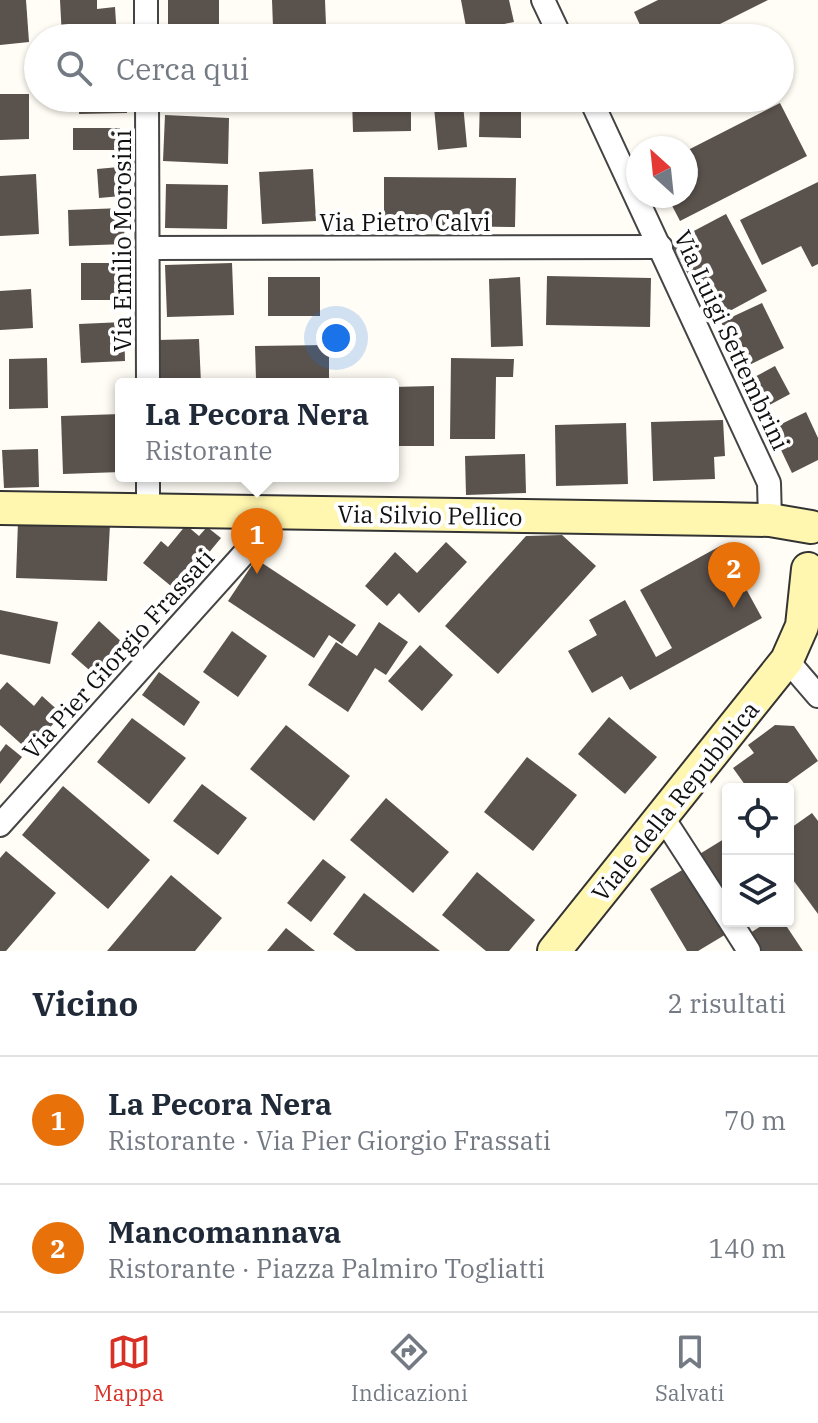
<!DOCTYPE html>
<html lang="it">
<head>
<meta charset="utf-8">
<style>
	body { margin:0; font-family:"IBM Plex Serif",serif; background:#f2f2f3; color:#1f2937 }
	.controls { position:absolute; right:24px; bottom:24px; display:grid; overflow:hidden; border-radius:8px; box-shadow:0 2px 6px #0004 }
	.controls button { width:72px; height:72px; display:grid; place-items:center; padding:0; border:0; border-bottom:2px solid #e0e1e3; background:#fff; color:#1f2937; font:40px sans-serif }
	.compass { position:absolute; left:626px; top:136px; width:72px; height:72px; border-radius:50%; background:#fff; box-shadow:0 2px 6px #0004; rotate:333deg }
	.you { position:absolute; left:336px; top:338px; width:28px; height:28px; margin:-20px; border:6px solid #fff; border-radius:50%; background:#1a73e8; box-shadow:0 0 0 12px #1a73e833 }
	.badge { display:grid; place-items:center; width:52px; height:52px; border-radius:50%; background:#d93025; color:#fff; font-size:26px; font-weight:700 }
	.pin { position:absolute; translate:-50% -66px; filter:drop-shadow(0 2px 4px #0008) }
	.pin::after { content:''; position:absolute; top:42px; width:28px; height:24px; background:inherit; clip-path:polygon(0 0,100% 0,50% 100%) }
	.popup { position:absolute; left:115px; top:378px; width:284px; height:104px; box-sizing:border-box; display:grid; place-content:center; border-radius:8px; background:#fff; filter:drop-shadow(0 2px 6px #0005); font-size:26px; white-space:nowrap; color:#747a83 }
	.popup b { font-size:30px; color:#1f2937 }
	.popup::after { content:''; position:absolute; left:50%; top:100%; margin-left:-16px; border:16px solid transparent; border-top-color:#fff }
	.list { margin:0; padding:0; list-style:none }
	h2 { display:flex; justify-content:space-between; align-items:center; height:104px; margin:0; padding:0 32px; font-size:34px }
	h2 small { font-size:26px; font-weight:400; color:#747a83 }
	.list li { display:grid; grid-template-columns:52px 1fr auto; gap:24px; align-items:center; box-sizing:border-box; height:128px; padding:0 32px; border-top:2px solid #e0e1e3 }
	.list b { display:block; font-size:30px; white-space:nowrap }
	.list p { margin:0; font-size:26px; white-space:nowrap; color:#747a83 }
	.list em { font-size:26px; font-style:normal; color:#747a83 }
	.icon { flex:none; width:44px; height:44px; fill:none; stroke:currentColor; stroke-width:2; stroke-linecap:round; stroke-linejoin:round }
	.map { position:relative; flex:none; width:818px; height:951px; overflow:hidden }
	.search { position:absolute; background:#fff; box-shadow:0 2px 6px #0004; left:24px; right:24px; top:24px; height:88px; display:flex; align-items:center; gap:20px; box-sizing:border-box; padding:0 28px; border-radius:44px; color:#747a83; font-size:30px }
	.sheet { height:360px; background:#fff }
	nav { display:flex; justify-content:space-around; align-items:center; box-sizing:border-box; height:112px; border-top:2px solid #e0e1e3; background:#fff; font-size:22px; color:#747a83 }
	nav a { display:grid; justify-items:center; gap:4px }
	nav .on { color:#d93025 }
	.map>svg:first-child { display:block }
	.building { fill:#5a524d }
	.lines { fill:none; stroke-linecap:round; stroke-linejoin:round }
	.street-casing { stroke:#444; stroke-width:26 }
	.secondary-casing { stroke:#333; stroke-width:36 }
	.street { stroke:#fff; stroke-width:22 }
	.secondary { stroke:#fff6b0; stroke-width:32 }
	.labels { text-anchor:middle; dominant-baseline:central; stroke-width:8; stroke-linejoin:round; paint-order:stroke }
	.street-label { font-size:24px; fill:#111; stroke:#fff }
</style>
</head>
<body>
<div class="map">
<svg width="818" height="951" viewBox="0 0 818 951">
	<rect width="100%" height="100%" fill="#fffdf5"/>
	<g class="building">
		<polygon points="0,0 26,0 29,42 0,45"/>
		<polygon points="60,0 97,0 97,9 115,7 117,38 62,38"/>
		<rect x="168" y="0" width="51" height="38"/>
		<polygon points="272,0 325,0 326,25 273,27"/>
		<polygon points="461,0 509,0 514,22 467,32"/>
		<polygon points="658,0 768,0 692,38 646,38 634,12"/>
		<polygon points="0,94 29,94 29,139 0,140"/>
		<polygon points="79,98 127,98 127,113 79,114"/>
		<polygon points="352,98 411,98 411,131 353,132"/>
		<polygon points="480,98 521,98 521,138 479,137"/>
		<polygon points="780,103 807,156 680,221 667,196 686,196 686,151"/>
		<polygon points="463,104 467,147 438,150 434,107"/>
		<polygon points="165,115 229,118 228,164 163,161"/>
		<rect x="73" y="128" width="47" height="22"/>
		<polygon points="119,167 121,196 99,198 97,169"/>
		<polygon points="313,169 316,221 262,224 259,172"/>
		<polygon points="36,174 39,234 0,236 0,176"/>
		<polygon points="384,177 516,178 515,227 384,225"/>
		<polygon points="818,182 818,264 812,267 801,246 762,265 740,220"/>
		<polygon points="166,184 228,185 227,229 165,228"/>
		<polygon points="123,208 125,244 69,246 68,210"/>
		<polygon points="726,214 767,291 713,320 671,243"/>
		<rect x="81" y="263" width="46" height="37"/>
		<polygon points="232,263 234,315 167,317 165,265"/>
		<polygon points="547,276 651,278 650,327 546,325"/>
		<rect x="268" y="277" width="52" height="39"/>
		<polygon points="520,277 523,346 491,347 489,279"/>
		<polygon points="31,289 33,328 0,330 0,291"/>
		<polygon points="762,303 784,348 743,368 721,322"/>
		<polygon points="124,322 125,361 81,363 79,324"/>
		<polygon points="199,339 201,384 159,384 158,340"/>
		<polygon points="329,345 329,384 275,384 275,378 256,379 255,346"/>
		<polygon points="47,358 48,408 9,409 9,359"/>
		<polygon points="451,358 514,359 513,377 496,377 495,439 450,439"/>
		<polygon points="775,366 790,394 762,409 747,381"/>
		<polygon points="434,386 434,446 393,446 393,387"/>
		<polygon points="806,412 818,438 818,460 792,473 771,429"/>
		<polygon points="121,414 121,472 63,474 61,416"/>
		<polygon points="723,420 725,456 714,457 715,479 653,481 651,422"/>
		<polygon points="626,423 628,484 556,486 555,425"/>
		<polygon points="38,449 39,487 4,488 2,450"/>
		<polygon points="525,454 526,493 466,495 465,456"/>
		<polygon points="18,521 110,524 107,581 16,578"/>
		<polygon points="186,525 199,536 207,527 221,538 177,591 143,563 161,541 168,547"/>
		<polygon points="562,535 596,566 498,674 445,626 526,536"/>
		<polygon points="446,542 467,562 419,613 399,593 387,606 365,586 395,552 417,573"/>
		<polygon points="722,545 762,618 630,690 622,676 592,693 568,651 597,635 589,620 625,600 656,657 672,648 640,590"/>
		<polygon points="256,559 356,625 342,644 329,635 314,658 228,601"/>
		<polygon points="0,610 58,622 50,664 0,654"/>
		<polygon points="99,621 124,644 96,676 71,654"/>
		<polygon points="379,622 408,642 386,675 375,668 348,712 308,685 336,642 357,656"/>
		<polygon points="232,631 267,656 238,697 203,672"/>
		<polygon points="420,645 453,675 422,711 388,681"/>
		<polygon points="159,672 200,702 184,726 142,695"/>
		<polygon points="7,682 34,706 42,696 62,714 29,751 0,725 0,690"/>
		<polygon points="609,717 657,757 625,794 578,754"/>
		<polygon points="132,718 186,758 149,804 97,762"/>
		<polygon points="286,725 350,776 314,821 250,769"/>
		<polygon points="775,725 794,726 818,761 779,789 748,789 733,768 754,753 748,745"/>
		<polygon points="6,744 22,757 0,784 0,752"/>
		<polygon points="527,757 577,795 533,851 484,812"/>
		<polygon points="202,784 247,818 218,855 173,821"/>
		<polygon points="63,786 150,860 108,909 22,835"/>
		<polygon points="386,798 449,852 413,893 350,840"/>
		<polygon points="812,813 818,821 818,914 788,873 788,830"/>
		<polygon points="724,839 728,846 728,902 698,855"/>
		<polygon points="6,851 56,893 6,951 0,951 0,858"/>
		<polygon points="323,859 346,877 311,922 287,903"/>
		<polygon points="689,866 728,933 698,951 687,951 650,889"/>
		<polygon points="477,872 535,920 509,951 486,951 442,915"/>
		<polygon points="171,875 222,918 195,951 107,951"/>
		<polygon points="364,893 440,951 356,951 333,934"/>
		<polygon points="769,921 783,921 803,951 762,951 750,933"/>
		<polygon points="286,928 315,951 267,951"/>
	</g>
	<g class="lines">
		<defs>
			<g id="street">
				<polyline points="146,0 146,38"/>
				<polyline points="543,0 561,38"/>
				<polyline points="147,98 148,384"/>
				<polyline points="590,98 769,483 770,520"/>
				<polyline points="149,248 661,247"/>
				<polyline points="148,511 148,476"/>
				<polyline points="787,660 818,696"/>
				<polyline points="662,816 728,918"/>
				<polyline points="0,825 259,537 263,512"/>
				<polyline points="730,921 749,951"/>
			</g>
			<g id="secondary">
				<polyline points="0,508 720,519 770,520 811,527"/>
				<polyline points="554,951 787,660 802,626 808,569"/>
			</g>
		</defs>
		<use href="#street" class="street-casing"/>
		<use href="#secondary" class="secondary-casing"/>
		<use href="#street" class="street"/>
		<use href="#secondary" class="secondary"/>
	</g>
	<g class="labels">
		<g class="street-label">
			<text x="405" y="222">Via Pietro Calvi</text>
			<text transform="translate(122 241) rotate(-90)">Via Emilio Morosini</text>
			<text transform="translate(732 340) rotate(65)">Via Luigi Settembrini</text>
			<text transform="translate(430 515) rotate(1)">Via Silvio Pellico</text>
			<text transform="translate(118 654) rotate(-48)">Via Pier Giorgio Frassati</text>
			<text transform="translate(675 801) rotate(-51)">Viale della Repubblica</text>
		</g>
	</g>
</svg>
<div class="controls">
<button><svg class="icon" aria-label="locate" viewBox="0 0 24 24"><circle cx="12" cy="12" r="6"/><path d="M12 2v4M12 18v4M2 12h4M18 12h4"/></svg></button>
<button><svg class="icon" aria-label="layers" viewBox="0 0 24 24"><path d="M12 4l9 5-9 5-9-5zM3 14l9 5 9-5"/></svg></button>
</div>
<svg class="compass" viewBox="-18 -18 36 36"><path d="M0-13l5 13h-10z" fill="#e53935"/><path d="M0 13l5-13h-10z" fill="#747a83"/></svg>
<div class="you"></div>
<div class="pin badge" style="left:257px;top:574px;background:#e8710a">1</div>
<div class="popup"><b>La Pecora Nera</b>Ristorante</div>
<div class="pin badge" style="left:734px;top:608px;background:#e8710a">2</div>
<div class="search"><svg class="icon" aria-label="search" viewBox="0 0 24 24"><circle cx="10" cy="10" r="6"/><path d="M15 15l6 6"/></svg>Cerca qui</div>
</div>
<section class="sheet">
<h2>Vicino<small>2 risultati</small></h2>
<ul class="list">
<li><span class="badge" style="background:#e8710a">1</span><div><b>La Pecora Nera</b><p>Ristorante · Via Pier Giorgio Frassati</p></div><em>70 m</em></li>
<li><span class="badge" style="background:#e8710a">2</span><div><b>Mancomannava</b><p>Ristorante · Piazza Palmiro Togliatti</p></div><em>140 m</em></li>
</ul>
</section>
<nav>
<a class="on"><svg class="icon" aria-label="map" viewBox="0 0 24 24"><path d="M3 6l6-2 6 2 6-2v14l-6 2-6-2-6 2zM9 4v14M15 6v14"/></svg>Mappa</a>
<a><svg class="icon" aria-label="directions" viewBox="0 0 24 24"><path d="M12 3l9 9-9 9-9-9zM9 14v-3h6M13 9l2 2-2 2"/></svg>Indicazioni</a>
<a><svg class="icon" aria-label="saved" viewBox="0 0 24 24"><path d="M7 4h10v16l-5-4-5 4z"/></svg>Salvati</a>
</nav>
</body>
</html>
